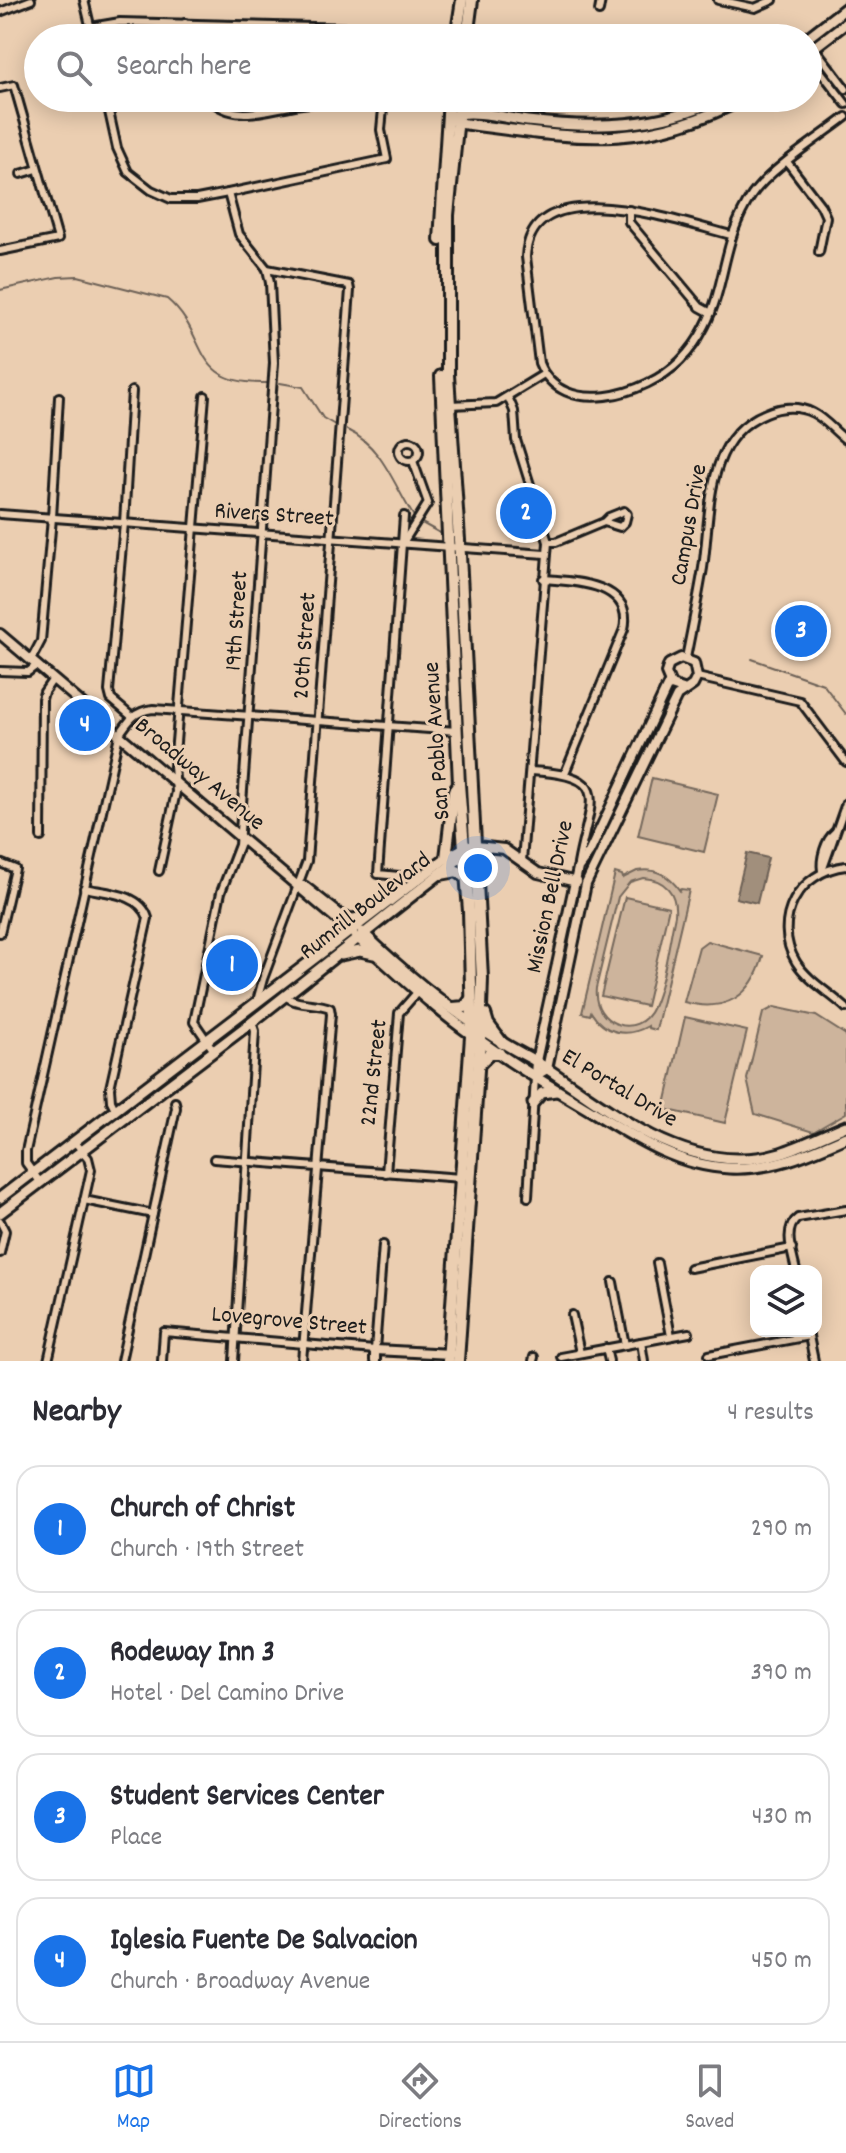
<!DOCTYPE html>
<html lang="en">
<head>
<meta charset="utf-8">
<style>
	body { margin:0; font-family:Dekko,sans-serif; background:#f2f2f3; color:#2b2b33 }
	.controls { position:absolute; right:24px; bottom:24px; display:grid; overflow:hidden; border-radius:16px; box-shadow:0 4px 20px #0003 }
	.controls button { width:72px; height:72px; display:grid; place-items:center; padding:0; border:0; border-bottom:2px solid #e1e1e2; background:#fff; color:#2b2b33; font:40px sans-serif }
	.you { position:absolute; left:478px; top:868px; width:28px; height:28px; margin:-20px; border:6px solid #fff; border-radius:50%; background:#1a73e8; box-shadow:0 0 0 12px #1a73e833 }
	.badge { display:grid; place-items:center; width:52px; height:52px; border-radius:50%; background:#1a73e8; color:#fff; font-size:26px; font-weight:700 }
	.pin { position:absolute; translate:-50% -50%; border:4px solid #fff; box-shadow:0 2px 8px #0006 }
	.list { margin:0; padding:0; list-style:none }
	h2 { display:flex; justify-content:space-between; align-items:center; height:104px; margin:0; padding:0 32px; font-size:34px }
	h2 small { font-size:26px; font-weight:400; color:#7c7c81 }
	.list li { display:grid; grid-template-columns:52px 1fr auto; gap:24px; align-items:center; box-sizing:border-box; height:128px; margin:0 16px 16px; padding:0 16px; border:2px solid #e1e1e2; border-radius:24px }
	.list b { display:block; font-size:30px; white-space:nowrap }
	.list p { margin:0; font-size:26px; white-space:nowrap; color:#7c7c81 }
	.list em { font-size:26px; font-style:normal; color:#7c7c81 }
	.icon { flex:none; width:44px; height:44px; fill:none; stroke:currentColor; stroke-width:2; stroke-linecap:round; stroke-linejoin:round }
	.map { position:relative; flex:none; width:846px; height:1361px; overflow:hidden }
	.search { position:absolute; background:#fff; box-shadow:0 4px 20px #0003; left:24px; right:24px; top:24px; height:88px; display:flex; align-items:center; gap:20px; box-sizing:border-box; padding:0 28px; border-radius:44px; color:#7c7c81; font-size:30px }
	.sheet { height:680px; background:#fff }
	nav { display:flex; justify-content:space-around; align-items:center; box-sizing:border-box; height:112px; border-top:2px solid #e1e1e2; background:#fff; font-size:22px; color:#7c7c81 }
	nav a { display:grid; justify-items:center; gap:4px }
	nav .on { color:#1a73e8 }
	.map>svg:first-child { display:block }
	.green { fill:#cdb49c; stroke:#74685c; stroke-width:2; fill-rule:evenodd }
	.water { fill:#a18f7c; stroke:#6c6156; stroke-width:2 }
	.lines { fill:none; stroke-linecap:round; stroke-linejoin:round }
	.stream { stroke:#6c6156; stroke-width:2 }
	.minor-casing { stroke:#1c1c1c; stroke-width:12 }
	.tertiary-casing { stroke:#1c1c1c; stroke-width:14 }
	.secondary-casing { stroke:#1c1c1c; stroke-width:15 }
	.primary-casing { stroke:#1c1c1c; stroke-width:16 }
	.minor { stroke:#ebceb1; stroke-width:6 }
	.tertiary { stroke:#ebceb1; stroke-width:8 }
	.secondary { stroke:#ebceb1; stroke-width:9 }
	.primary { stroke:#ebceb1; stroke-width:10 }
	.labels { text-anchor:middle; dominant-baseline:central; stroke-width:6; stroke-linejoin:round; paint-order:stroke }
	.street-label { font-size:24px; fill:#1c1c1c; stroke:#ebceb1 }
</style>
</head>
<body>
<div class="map">
<svg width="846" height="1361" viewBox="0 0 846 1361">
	<rect width="100%" height="100%" fill="#ebceb1"/>
	<filter id="ink" filterUnits="userSpaceOnUse"><feTurbulence type="fractalNoise" baseFrequency=".0125" numOctaves="2"/><feDisplacementMap in="SourceGraphic" scale="16" xChannelSelector="R" yChannelSelector="G"/><feConvolveMatrix kernelMatrix="1 2 1 2 8 2 1 2 1" color-interpolation-filters="sRGB"/></filter>
	<g filter="url(#ink)">
		<g class="green">
			<polygon points="652,778 718,794 704,852 638,836"/>
			<path d="M637,871c19,-3 32,4 43,20l1,-2 8,1 -33,140 -8,-2v-2c-21,12 -44,8 -57,-14l-1,3 -8,-2 33,-140 7,2 1,3zM643,878c22,1 34,15 32,37 -6,27 -11,68 -22,92 -15,34 -61,18 -57,-19l22,-91 12,-15z"/>
			<polygon points="625,897 669,907 646,1006 601,996"/>
			<path d="M707,941l56,15c-11,41 -38,57 -79,46l15,-55z"/>
			<polygon points="774,1007 816,1016 846,1035 846,1113 813,1132 755,1114 747,1079 763,1013"/>
			<polygon points="685,1017 747,1031 725,1123 664,1109"/>
		</g>
		<polygon class="water" points="747,853 768,858 757,903 736,898"/>
		<g class="lines">
			<g class="stream">
				<path d="M0,290l58,-13 20,-1 89,23c44,37 21,86 100,84"/>
				<polyline points="280,383 303,387 323,418 335,425"/>
				<path d="M347,430c37,17 47,57 68,88"/>
				<polyline points="420,522 440,533"/>
				<polyline points="752,659 823,684 846,714"/>
			</g>
			<defs>
				<g id="minor">
					<polyline points="84,0 93,38"/>
					<polyline points="718,0 755,8 773,0"/>
					<polyline points="599,11 601,0"/>
					<polyline points="0,12 31,0"/>
					<polyline points="91,27 120,22 391,29 390,38"/>
					<polyline points="184,38 185,23"/>
					<polyline points="808,44 814,47 846,89"/>
					<polyline points="808,55 846,104"/>
					<polyline points="0,88 14,85 58,239 0,251"/>
					<polyline points="106,98 117,148 128,172 151,190 171,199 197,199 228,193 387,159 381,130 384,98"/>
					<path d="M208,98c28,27 61,10 94,6 28,-3 55,0 82,1"/>
					<polyline points="788,163 821,206 826,217 819,252"/>
					<polyline points="21,174 37,169"/>
					<polyline points="629,210 629,222 700,307 711,313"/>
					<path d="M731,235c-49,-12 -201,-67 -205,22l13,106c23,57 107,32 141,-2 10,-10 19,-23 25,-35 22,-43 17,-87 47,-131 19,-27 67,-57 94,-78"/>
					<polyline points="508,397 514,411 516,440 548,542 522,861"/>
					<polyline points="449,405 496,403 544,374"/>
					<circle cx="409" cy="451" r="10"/>
					<polyline points="0,514 545,554"/>
					<polyline points="404,516 378,874 420,878"/>
					<polyline points="548,542 556,542 604,522 609,517 624,511 627,514 625,522 620,527 604,522"/>
					<polyline points="403,543 428,503 413,461"/>
					<path d="M543,579c31,2 91,4 81,50l-59,144"/>
					<path d="M686,658c6,-30 12,-60 17,-90 8,-54 1,-130 63,-155 14,-6 32,-8 47,0 12,6 22,19 33,27"/>
					<polyline points="31,660 41,641 52,518 59,397"/>
					<polyline points="0,671 28,672 37,665"/>
					<polyline points="697,677 800,701 846,762"/>
					<polyline points="131,716 111,699 109,691 124,523 132,391"/>
					<path d="M530,771c86,4 59,30 48,93"/>
					<polyline points="41,837 42,699 44,692 53,679"/>
					<polyline points="0,863 15,869 0,933"/>
					<path d="M846,866c-47,5 -75,54 -50,96 12,19 34,31 50,46"/>
					<polyline points="159,871 176,792 174,766 205,396"/>
					<polyline points="822,871 846,803"/>
					<path d="M822,871c-2,-12 3,-31 13,-39"/>
					<path d="M84,888c23,5 56,5 64,30l-38,170 1,13 4,8"/>
					<path d="M285,996c12,10 31,6 45,12l1,6 -29,347"/>
					<polyline points="257,1001 263,979 307,861 350,290 349,285 267,269"/>
					<polyline points="214,1051 194,1022 221,892 239,845 274,363 270,283 267,269 239,234 228,193"/>
					<polyline points="214,1159 461,1178"/>
					<polyline points="386,1173 399,1013 420,989"/>
					<path d="M40,1182l-14,-19v-12l93,-416c10,-15 16,-24 34,-26l304,22"/>
					<polyline points="528,1197 535,1077"/>
					<polyline points="84,1200 153,1214"/>
					<polyline points="0,1221 5,1231 0,1253"/>
					<polyline points="657,1263 671,1336"/>
					<polyline points="690,1268 792,1248"/>
					<path d="M796,1271c-3,-16 -14,-42 2,-53l48,-8"/>
					<polyline points="613,1282 625,1345"/>
					<polyline points="572,1315 580,1353"/>
					<polyline points="808,1331 814,1361"/>
					<polyline points="641,1342 644,1361"/>
					<polyline points="606,1348 609,1361"/>
					<polyline points="709,1355 809,1336"/>
					<polyline points="561,1357 689,1333"/>
					<polyline points="48,1361 91,1170 88,1158 74,1141"/>
					<polyline points="121,1361 176,1108 175,1102"/>
					<polyline points="162,1361 164,1332 375,1350 383,1245"/>
					<polyline points="234,1361 255,1031 252,1022"/>
					<polyline points="533,1361 534,1357"/>
				</g>
				<g id="tertiary">
					<polyline points="0,634 353,933"/>
					<polyline points="476,846 504,849 538,873 577,882"/>
					<polyline points="299,886 304,886 347,920"/>
					<polyline points="535,1076 547,1069 586,884 677,696 693,685 697,677 694,663 681,658 669,664 666,673 671,685 683,689"/>
					<polyline points="535,1076 536,1061 578,868 589,853 669,683"/>
					<polyline points="375,1361 375,1350 451,1354"/>
				</g>
				<g id="secondary">
					<polyline points="807,38 846,8"/>
					<polyline points="808,52 846,23"/>
					<path d="M454,115c21,-6 51,3 73,6 67,8 132,7 194,-23"/>
					<path d="M453,120l5,3c112,14 181,31 287,-25"/>
					<polyline points="344,918 354,919 368,915"/>
					<path d="M362,932c41,40 89,79 138,109 12,8 25,14 37,21 61,39 124,96 200,97 43,1 71,-18 109,-33"/>
					<path d="M359,939c37,32 72,67 112,95 39,29 82,54 124,79 42,26 84,53 134,55 44,2 78,-14 117,-31"/>
					<polyline points="341,955 360,951 374,954"/>
					<polyline points="533,1103 542,1093 556,1091"/>
					<polyline points="0,1198 446,858 468,846"/>
					<polyline points="0,1213 252,1022 470,850"/>
				</g>
				<g id="primary">
					<polyline points="456,38 462,0"/>
					<polyline points="467,38 472,0"/>
					<polyline points="440,240 449,98"/>
					<polyline points="441,376 459,784 469,911 472,1022 448,1361"/>
					<polyline points="446,858 454,791 459,784"/>
					<polyline points="441,874 457,871 467,878"/>
					<polyline points="453,1008 465,1007 471,999"/>
					<polyline points="485,1014 488,1024 502,1043"/>
					<polyline points="479,1064 490,1053 499,1053"/>
					<polyline points="458,1361 480,1041 482,978 460,555 448,375 448,215 460,98"/>
				</g>
			</defs>
			<use href="#minor" class="minor-casing"/>
			<use href="#tertiary" class="tertiary-casing"/>
			<use href="#secondary" class="secondary-casing"/>
			<use href="#primary" class="primary-casing"/>
			<use href="#minor" class="minor"/>
			<use href="#tertiary" class="tertiary"/>
			<use href="#secondary" class="secondary"/>
			<use href="#primary" class="primary"/>
		</g>
	</g>
	<g class="labels">
		<g class="street-label">
			<text transform="translate(274 516) rotate(4)">Rivers Street</text>
			<text transform="translate(690 525) rotate(-80)">Campus Drive</text>
			<text transform="translate(238 621) rotate(-86)">19th Street</text>
			<text transform="translate(306 646) rotate(-86)">20th Street</text>
			<text transform="translate(438 741) rotate(-94)">San Pablo Avenue</text>
			<text transform="translate(199 775) rotate(40)">Broadway Avenue</text>
			<text transform="translate(551 897) rotate(-78)">Mission Bell Drive</text>
			<text transform="translate(366 907) rotate(-38)">Rumrill Boulevard</text>
			<text transform="translate(375 1073) rotate(-84)">22nd Street</text>
			<text transform="translate(619 1089) rotate(31)">El Portal Drive</text>
			<text transform="translate(289 1322) rotate(5)">Lovegrove Street</text>
		</g>
	</g>
</svg>
<div class="controls">
<button><svg class="icon" aria-label="layers" viewBox="0 0 24 24"><path d="M12 4l9 5-9 5-9-5zM3 14l9 5 9-5"/></svg></button>
</div>
<div class="you"></div>
<div class="pin badge" style="left:232px;top:965px">1</div>
<div class="pin badge" style="left:526px;top:513px">2</div>
<div class="pin badge" style="left:801px;top:631px">3</div>
<div class="pin badge" style="left:85px;top:725px">4</div>
<div class="search"><svg class="icon" aria-label="search" viewBox="0 0 24 24"><circle cx="10" cy="10" r="6"/><path d="M15 15l6 6"/></svg>Search here</div>
</div>
<section class="sheet">
<h2>Nearby<small>4 results</small></h2>
<ul class="list">
<li><span class="badge">1</span><div><b>Church of Christ</b><p>Church · 19th Street</p></div><em>290 m</em></li>
<li><span class="badge">2</span><div><b>Rodeway Inn 3</b><p>Hotel · Del Camino Drive</p></div><em>390 m</em></li>
<li><span class="badge">3</span><div><b>Student Services Center</b><p>Place</p></div><em>430 m</em></li>
<li><span class="badge">4</span><div><b>Iglesia Fuente De Salvacion</b><p>Church · Broadway Avenue</p></div><em>450 m</em></li>
</ul>
</section>
<nav>
<a class="on"><svg class="icon" aria-label="map" viewBox="0 0 24 24"><path d="M3 6l6-2 6 2 6-2v14l-6 2-6-2-6 2zM9 4v14M15 6v14"/></svg>Map</a>
<a><svg class="icon" aria-label="directions" viewBox="0 0 24 24"><path d="M12 3l9 9-9 9-9-9zM9 14v-3h6M13 9l2 2-2 2"/></svg>Directions</a>
<a><svg class="icon" aria-label="saved" viewBox="0 0 24 24"><path d="M7 4h10v16l-5-4-5 4z"/></svg>Saved</a>
</nav>
</body>
</html>
